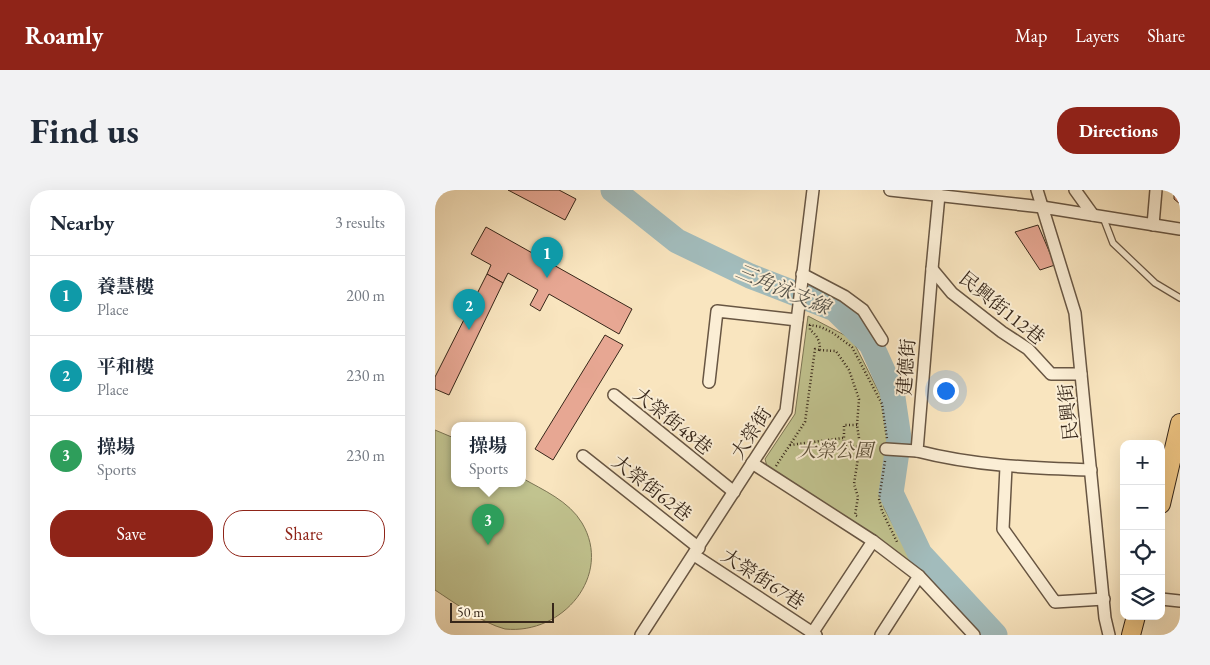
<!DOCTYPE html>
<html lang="en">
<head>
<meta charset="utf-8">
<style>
	body { margin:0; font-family:"EB Garamond","Noto Serif TC",serif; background:#f2f2f3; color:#1f2937 }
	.controls { position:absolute; right:15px; bottom:15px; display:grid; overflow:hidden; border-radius:10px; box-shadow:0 5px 20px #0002 }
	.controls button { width:45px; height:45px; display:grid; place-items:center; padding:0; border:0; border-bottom:1px solid #e0e1e3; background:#fff; color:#1f2937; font:25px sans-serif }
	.scale { position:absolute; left:15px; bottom:12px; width:104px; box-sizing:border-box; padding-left:5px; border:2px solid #37271a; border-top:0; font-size:14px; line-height:18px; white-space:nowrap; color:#37271a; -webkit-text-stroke:4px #fbeed5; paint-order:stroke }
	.you { position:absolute; left:510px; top:200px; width:18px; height:18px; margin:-12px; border:4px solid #fff; border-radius:50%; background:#1a73e8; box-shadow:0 0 0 8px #1a73e833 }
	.badge { display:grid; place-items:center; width:32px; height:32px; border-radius:50%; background:#8f2418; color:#fff; font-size:16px; font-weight:700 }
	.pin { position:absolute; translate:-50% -41px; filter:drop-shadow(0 1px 2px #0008) }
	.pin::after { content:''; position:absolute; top:26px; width:18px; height:15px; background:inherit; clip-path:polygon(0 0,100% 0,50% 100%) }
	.popup { position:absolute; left:16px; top:232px; width:75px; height:65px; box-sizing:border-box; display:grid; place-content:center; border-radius:10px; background:#fff; filter:drop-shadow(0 1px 4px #0005); font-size:16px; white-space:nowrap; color:#747a83 }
	.popup b { font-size:19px; color:#1f2937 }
	.popup::after { content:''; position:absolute; left:50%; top:100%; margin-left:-10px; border:10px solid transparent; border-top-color:#fff }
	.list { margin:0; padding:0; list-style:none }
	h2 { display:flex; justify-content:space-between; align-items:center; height:65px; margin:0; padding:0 20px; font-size:21px }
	h2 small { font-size:16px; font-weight:400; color:#747a83 }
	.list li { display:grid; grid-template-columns:32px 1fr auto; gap:15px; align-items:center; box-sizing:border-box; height:80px; padding:0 20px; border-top:1px solid #e0e1e3 }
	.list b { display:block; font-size:19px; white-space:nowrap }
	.list p { margin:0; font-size:16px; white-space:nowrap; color:#747a83 }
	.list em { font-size:16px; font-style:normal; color:#747a83 }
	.actions { display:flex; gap:10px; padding:15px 20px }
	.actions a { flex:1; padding:11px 0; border:1px solid #8f2418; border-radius:20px; text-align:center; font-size:18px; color:#8f2418 }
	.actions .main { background:#8f2418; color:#fff }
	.icon { flex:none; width:28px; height:28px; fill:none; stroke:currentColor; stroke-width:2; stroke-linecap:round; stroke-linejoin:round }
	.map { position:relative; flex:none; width:745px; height:445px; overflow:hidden; border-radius:20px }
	header { display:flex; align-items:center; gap:30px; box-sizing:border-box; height:70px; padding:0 25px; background:#8f2418; color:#fff }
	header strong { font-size:24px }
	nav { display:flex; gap:28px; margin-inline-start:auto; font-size:18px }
	.intro { display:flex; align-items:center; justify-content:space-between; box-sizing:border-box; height:120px; padding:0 30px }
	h1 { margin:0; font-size:35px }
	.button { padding:12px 22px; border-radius:20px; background:#8f2418; color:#fff; font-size:18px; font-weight:700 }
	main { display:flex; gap:30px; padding:0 30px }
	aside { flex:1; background:#fff; border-radius:20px; box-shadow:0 5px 20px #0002 }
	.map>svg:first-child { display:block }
	.green { fill:#c1c38f; stroke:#7c7554 }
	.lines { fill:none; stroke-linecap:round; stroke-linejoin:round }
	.river { stroke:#a2bcbc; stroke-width:25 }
	.building { fill:#e7a793; stroke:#37271a }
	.lane-casing { stroke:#685643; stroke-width:8 }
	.street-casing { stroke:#685643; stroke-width:14 }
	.primary-casing { stroke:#37271a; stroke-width:20 }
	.path { stroke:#37271a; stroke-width:2.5; stroke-dasharray:1 2.5; stroke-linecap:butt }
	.lane { stroke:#fbeed5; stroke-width:5.5 }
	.street { stroke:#fbeed5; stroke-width:11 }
	.primary { stroke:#ecc280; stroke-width:18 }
	.labels { text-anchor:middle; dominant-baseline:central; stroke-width:4; stroke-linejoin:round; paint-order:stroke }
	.street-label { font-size:19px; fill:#37271a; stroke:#fbeed5 }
	.park-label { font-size:19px; font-style:italic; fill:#5a4e37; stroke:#fbeed5 }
	.water-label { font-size:20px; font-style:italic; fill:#57544b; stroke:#fbeed5 }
</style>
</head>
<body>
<header>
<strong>Roamly</strong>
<nav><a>Map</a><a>Layers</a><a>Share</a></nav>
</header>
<div class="intro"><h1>Find us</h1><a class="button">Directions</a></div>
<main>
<aside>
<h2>Nearby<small>3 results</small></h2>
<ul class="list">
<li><span class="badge" style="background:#0f9aa8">1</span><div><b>養慧樓</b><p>Place</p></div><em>200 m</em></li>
<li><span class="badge" style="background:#0f9aa8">2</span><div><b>平和樓</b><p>Place</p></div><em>230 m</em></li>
<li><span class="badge" style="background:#2e9e5b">3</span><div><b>操場</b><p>Sports</p></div><em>230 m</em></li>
</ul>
<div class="actions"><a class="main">Save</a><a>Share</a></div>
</aside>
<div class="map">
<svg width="745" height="445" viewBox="0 0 745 445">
	<rect width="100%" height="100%" fill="#f9e5bf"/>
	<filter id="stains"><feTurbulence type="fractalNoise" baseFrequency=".004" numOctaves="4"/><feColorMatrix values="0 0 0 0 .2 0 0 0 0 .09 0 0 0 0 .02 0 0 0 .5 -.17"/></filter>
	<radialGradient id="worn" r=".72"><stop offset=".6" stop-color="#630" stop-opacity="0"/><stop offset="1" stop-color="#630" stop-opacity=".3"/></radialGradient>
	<g class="green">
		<polygon points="373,126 417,149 449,212 454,251 453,266 447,298 449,318 485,384 333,280 330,269 360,224"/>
		<path d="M0,240l19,8v46h68v-6c21,12 47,23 60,45 31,52 -19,112 -77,106 -23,-6 -50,-26 -70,-39z"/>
	</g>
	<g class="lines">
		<polyline class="river" points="178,0 242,51 315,86 400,119 436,154 457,201 464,248 456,303 485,364 560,445"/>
	</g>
	<g class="building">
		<polygon points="73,0 124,0 141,9 130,30"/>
		<polygon points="739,0 745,0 745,14 739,9"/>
		<polygon points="603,35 620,75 605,80 580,42"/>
		<polygon points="51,37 197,119 184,144 114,104 105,121 95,115 103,100 73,83 68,93 52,84 56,75 36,64"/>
		<polygon points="52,84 68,93 14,205 0,199 0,187"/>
		<polygon points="170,145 188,155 118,270 100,259"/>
	</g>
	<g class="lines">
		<defs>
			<polyline id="lane" points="668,27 678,53 720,93 745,108"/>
			<g id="street">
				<polyline points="455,0 607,17 745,39"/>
				<polyline points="602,0 640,123 670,428 674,445"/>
				<polyline points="640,0 658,25"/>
				<path d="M504,5l-7,74 -15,182c58,15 115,17 174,19"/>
				<polyline points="718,35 721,0"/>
				<polyline points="497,79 517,103 567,142 593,159 616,184 646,184"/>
				<polyline points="367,84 409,106 428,120 447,150"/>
				<polyline points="274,192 282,121 362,130"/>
				<polyline points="179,205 299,302"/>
				<polyline points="451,259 482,261"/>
				<polyline points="148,266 264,358"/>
				<polyline points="317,273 438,351 484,386 539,445"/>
				<polyline points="571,277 568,339 620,412 669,409"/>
				<polyline points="259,365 381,445"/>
				<polyline points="726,409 745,411"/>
				<polyline points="206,445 351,221 378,0"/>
				<polyline points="376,445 438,351"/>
				<polyline points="446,445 484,386"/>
			</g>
			<g id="primary">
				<polyline points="726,314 745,233"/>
				<polyline points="696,445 701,426"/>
			</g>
		</defs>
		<use href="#lane" class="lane-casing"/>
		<use href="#street" class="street-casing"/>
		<use href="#primary" class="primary-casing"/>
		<g class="path">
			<polyline points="422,235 409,235 409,255 441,259"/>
			<polyline points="355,255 408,248"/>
			<polyline points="450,271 444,309 447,321 463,354"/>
			<polyline points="341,276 370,232 380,159 385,160"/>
			<path d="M422,326l-2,-1 3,-18 -4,-13 6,-39 -3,-20 2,-26 -10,-29 -13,-19 -16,-1c0,-9 -3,-15 -10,-20v-5l11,2 12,6 19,14 30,57 5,35"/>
		</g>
		<use href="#lane" class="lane"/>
		<use href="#street" class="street"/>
		<use href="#primary" class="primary"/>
	</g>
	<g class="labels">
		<g class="street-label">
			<text transform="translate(567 118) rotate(39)">民興街112巷</text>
			<text transform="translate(471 177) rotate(-86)">建德街</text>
			<text transform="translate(633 222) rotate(-96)">民興街</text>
			<text transform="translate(238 231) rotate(39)">大榮街48巷</text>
			<text transform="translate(316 243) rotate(-57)">大榮街</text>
			<text transform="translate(217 298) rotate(38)">大榮街62巷</text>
			<text transform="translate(328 389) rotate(33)">大榮街67巷</text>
		</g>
		<g class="park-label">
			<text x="400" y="260">大榮公園</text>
		</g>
		<g class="water-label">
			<text transform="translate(348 99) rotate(23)">三角泳支線</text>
		</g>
	</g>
	<rect width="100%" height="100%" filter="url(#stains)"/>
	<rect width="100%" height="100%" fill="url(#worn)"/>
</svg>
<div class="controls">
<button>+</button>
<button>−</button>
<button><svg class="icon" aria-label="locate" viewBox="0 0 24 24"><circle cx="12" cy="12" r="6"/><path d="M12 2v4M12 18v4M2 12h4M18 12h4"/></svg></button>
<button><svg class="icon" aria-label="layers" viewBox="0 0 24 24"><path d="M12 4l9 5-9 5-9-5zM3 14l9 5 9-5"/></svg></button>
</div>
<div class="scale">50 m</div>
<div class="you"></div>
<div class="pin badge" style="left:112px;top:88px;background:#0f9aa8">1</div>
<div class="pin badge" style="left:34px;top:140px;background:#0f9aa8">2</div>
<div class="pin badge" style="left:53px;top:355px;background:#2e9e5b">3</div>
<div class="popup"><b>操場</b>Sports</div>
</div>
</main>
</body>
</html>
